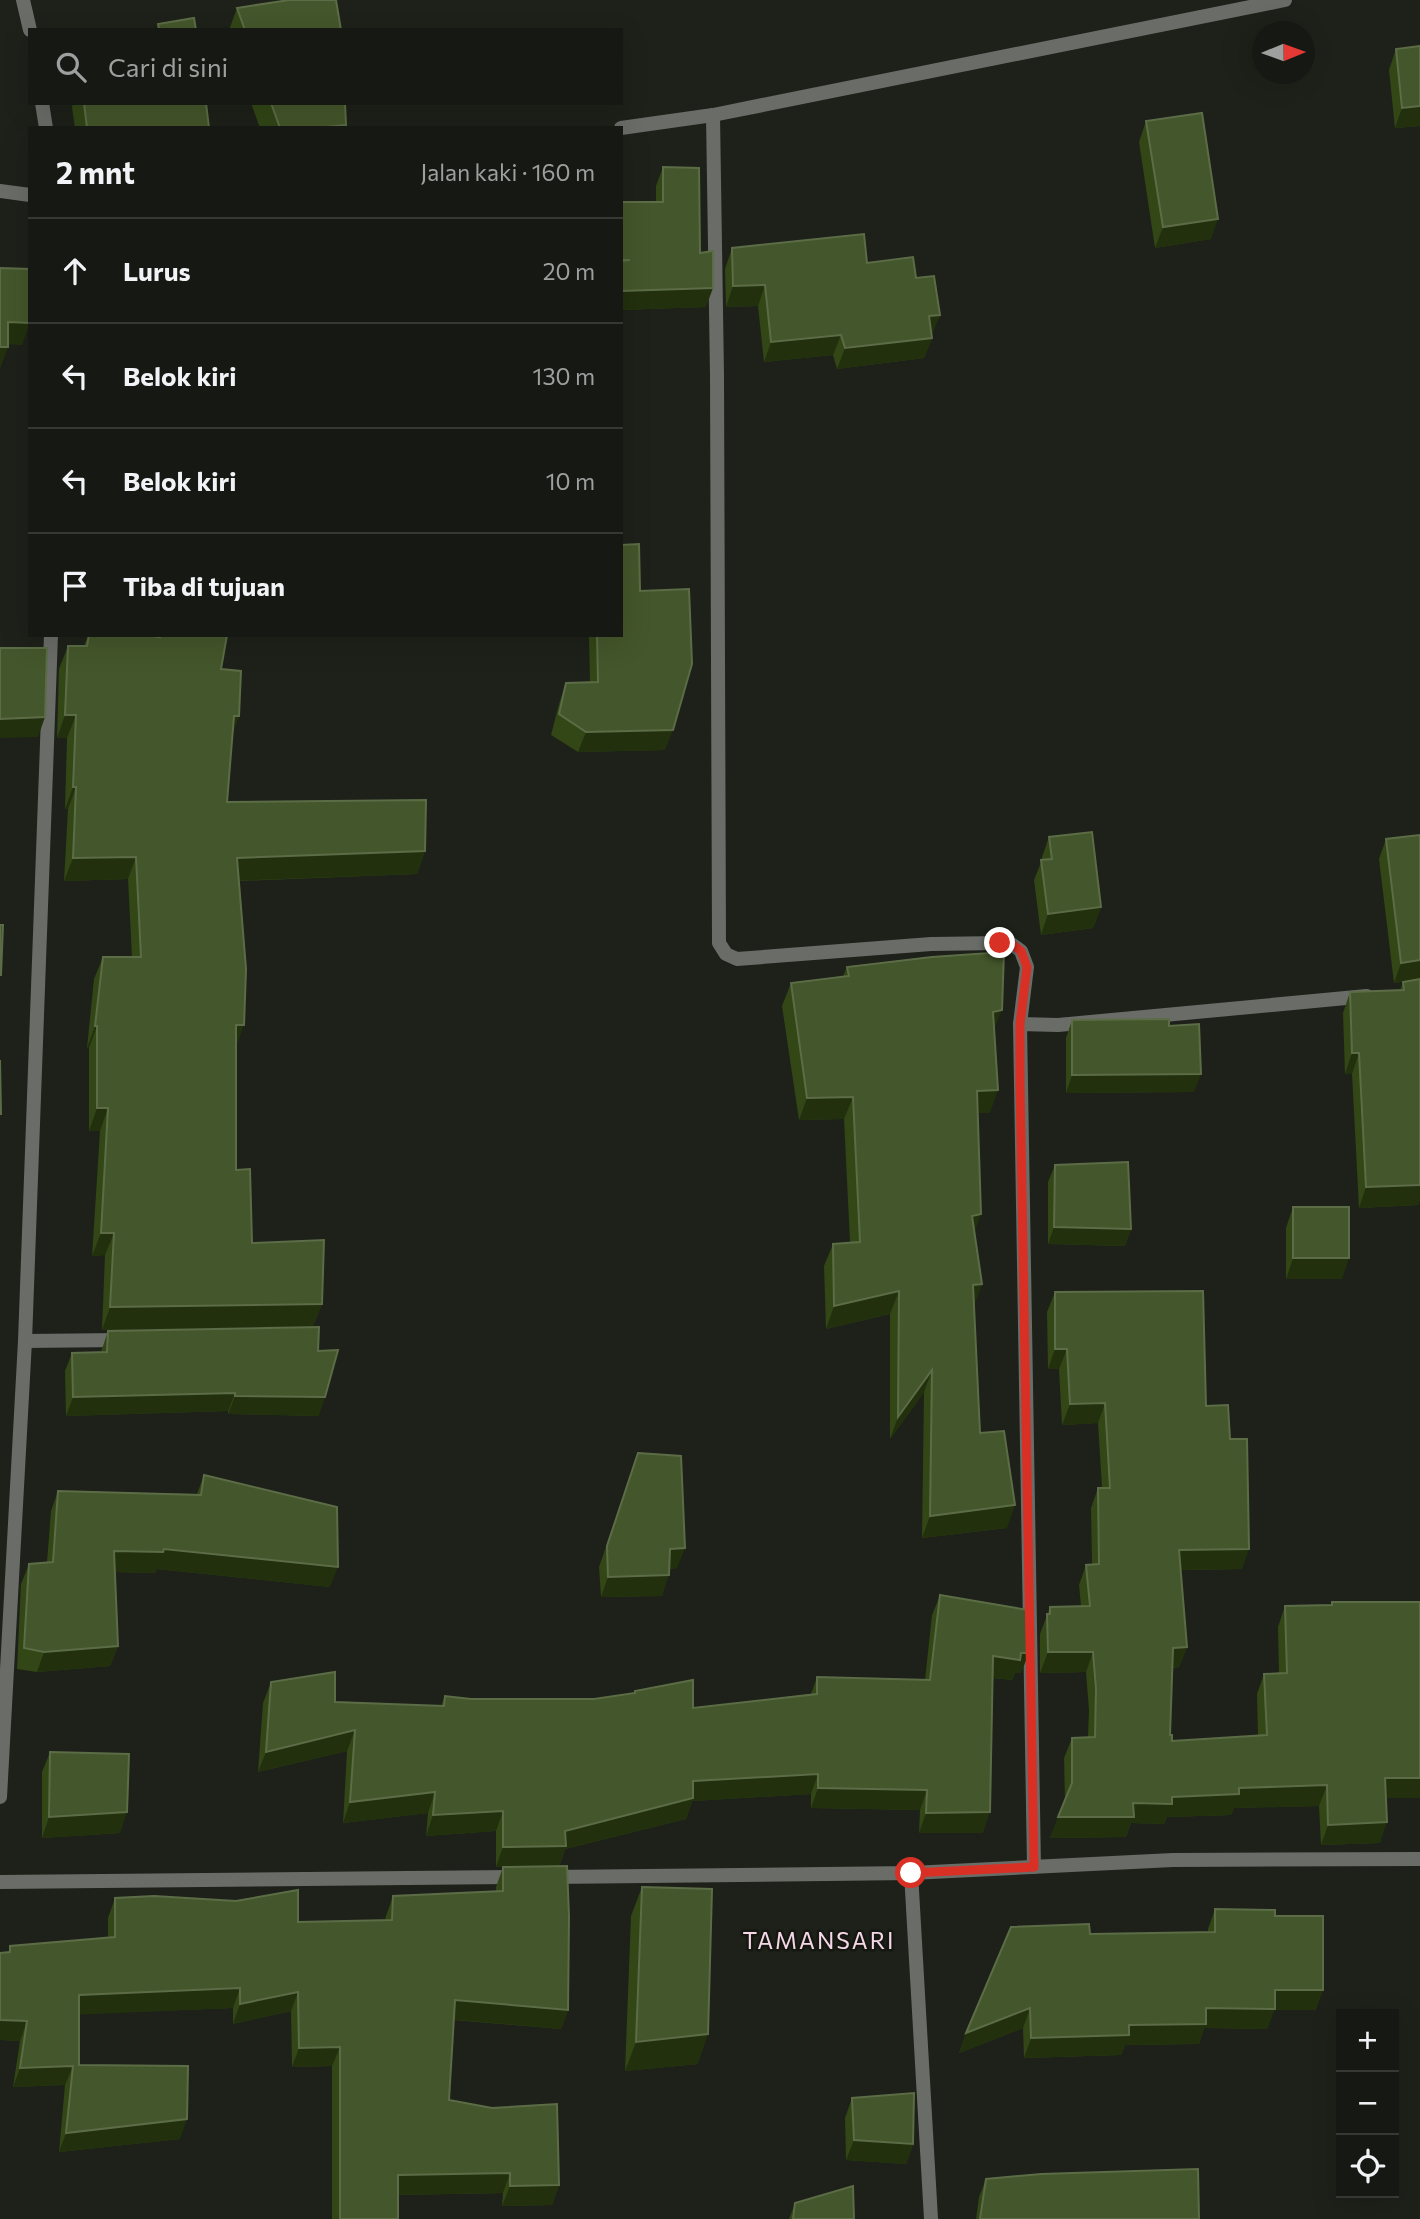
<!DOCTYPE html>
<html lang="id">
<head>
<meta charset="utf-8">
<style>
	body { margin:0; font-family:Commissioner,sans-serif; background:#1f221c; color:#f1f3f6 }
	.controls { position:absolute; right:21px; bottom:21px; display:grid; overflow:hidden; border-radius:0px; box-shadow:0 7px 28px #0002 }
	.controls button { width:63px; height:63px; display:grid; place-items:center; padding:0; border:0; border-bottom:2px solid #353833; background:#161913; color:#f1f3f6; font:35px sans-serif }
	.compass { position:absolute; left:1252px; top:21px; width:63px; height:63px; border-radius:50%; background:#161913; box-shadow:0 7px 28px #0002; rotate:89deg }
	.stop { position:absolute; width:21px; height:21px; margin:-16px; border:5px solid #d93025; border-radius:50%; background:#fff }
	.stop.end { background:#d93025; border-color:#fff; box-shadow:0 2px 7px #0008 }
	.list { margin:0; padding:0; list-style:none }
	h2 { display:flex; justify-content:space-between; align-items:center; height:91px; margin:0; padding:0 28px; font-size:30px }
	h2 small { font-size:23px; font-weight:400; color:#9ea0a0 }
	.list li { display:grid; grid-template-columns:46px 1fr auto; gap:21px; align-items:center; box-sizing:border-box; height:105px; padding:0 28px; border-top:2px solid #353833 }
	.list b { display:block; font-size:26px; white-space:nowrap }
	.list em { font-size:23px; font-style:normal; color:#9ea0a0 }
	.icon { flex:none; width:38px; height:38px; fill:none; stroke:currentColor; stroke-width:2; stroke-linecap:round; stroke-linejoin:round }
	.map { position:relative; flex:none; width:1420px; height:2219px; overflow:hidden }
	.search { position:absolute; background:#161913; box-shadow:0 7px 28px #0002; left:28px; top:28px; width:595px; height:77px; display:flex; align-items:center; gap:18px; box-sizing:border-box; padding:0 24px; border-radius:0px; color:#9ea0a0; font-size:26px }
	.panel { position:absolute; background:#161913; box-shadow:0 7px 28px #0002; left:28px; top:126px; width:595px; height:511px; border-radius:0px }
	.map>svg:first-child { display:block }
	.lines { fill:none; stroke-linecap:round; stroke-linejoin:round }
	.minor { stroke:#6a6c68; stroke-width:14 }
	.wall { fill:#324616 }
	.shaded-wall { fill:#22300e }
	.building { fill:#44562b; stroke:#5c6c46; stroke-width:2 }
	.route { stroke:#d93025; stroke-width:9 }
	.labels { text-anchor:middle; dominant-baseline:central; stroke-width:5; stroke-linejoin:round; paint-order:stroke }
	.quarter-label { font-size:23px; letter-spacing:2px; fill:#f6d7e8; stroke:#141810 }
</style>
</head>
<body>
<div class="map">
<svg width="1420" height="2219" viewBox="0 0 1420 2219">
	<rect width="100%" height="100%" fill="#1d2119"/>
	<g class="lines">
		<g class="minor">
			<polyline points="23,0 30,30"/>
			<polyline points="42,103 46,128"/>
			<polyline points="713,115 717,375 719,943 726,954 737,959 931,944 1000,943 1013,945 1021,951 1027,967 1020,1024"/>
			<polyline points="621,128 713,115 1285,0"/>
			<polyline points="0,191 30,195"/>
			<polyline points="25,1341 122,1340"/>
			<polyline points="0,1797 25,1341 51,635"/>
			<polyline points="1034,1867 1020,1024 1058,1025 1367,996"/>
			<polyline points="911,1873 931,2219"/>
			<polyline points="551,1877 911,1873 1173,1860 1420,1859"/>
			<polyline points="0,1882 517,1877"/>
		</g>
	</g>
	<g class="wall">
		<polygon points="237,8 341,30 229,30"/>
		<polygon points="1396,49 1420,126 1395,128 1389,70"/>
		<polygon points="73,103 206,103 209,128 75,128 72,107"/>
		<polygon points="251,103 345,103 346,128 260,128"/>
		<polygon points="1146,121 1211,239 1155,248 1139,142"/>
		<polygon points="663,167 700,253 706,307 621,310 621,202 656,202 656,186"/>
		<polygon points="732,248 867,263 916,278 940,315 931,335 932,338 924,358 837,369 833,355 764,362 758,306 726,307 725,269"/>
		<polygon points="640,591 665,750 578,752 551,735 559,704 566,683 590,682 589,635 621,635"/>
		<polygon points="88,635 144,635 158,637 158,635 227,635 221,669 232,735 227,802 425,851 417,874 239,881 236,1046 236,1170 252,1243 322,1304 313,1326 102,1330 105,1255 92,1256 100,1131 89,1131 89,1048 87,1048 94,979 103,957 132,957 128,879 64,881 68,809 65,809 67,738 57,738 59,669 68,646 84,646"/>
		<polygon points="1420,835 1420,1199 1418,1205 1359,1208 1352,1074 1345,1074 1343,1013 1350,992 1400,990 1403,982 1407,981 1394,983 1379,859 1386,839"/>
		<polygon points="1049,837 1101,907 1093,928 1041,935 1034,880 1042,860 1042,857"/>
		<polygon points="847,967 995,1030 990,1113 978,1113 974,1232 982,1284 974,1305 980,1433 1007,1528 922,1538 924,1392 890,1439 890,1314 826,1329 824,1266 833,1244 850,1242 844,1119 799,1120 782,1006 791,983 843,976"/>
		<polygon points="1072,1020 1169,1026 1194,1092 1066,1093 1066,1038"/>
		<polygon points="1055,1165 1131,1229 1125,1246 1048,1244 1048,1182"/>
		<polygon points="1293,1207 1342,1279 1286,1279 1286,1228"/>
		<polygon points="1055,1292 1206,1406 1230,1439 1242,1569 1181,1570 1187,1647 1179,1667 1172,1668 1170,1735 1172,1741 1258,1736 1257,1694 1264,1674 1279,1673 1278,1627 1285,1606 1331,1606 1332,1602 1420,1602 1420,1798 1386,1798 1380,1843 1321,1845 1319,1806 1234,1808 1231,1815 1167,1817 1164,1824 1131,1823 1126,1837 1050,1838 1065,1801 1064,1758 1072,1738 1088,1737 1089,1710 1086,1672 1040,1673 1040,1634 1050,1607 1081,1606 1079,1585 1086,1565 1092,1564 1091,1508 1098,1488 1102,1488 1098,1423 1062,1425 1059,1369 1048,1369 1047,1312"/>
		<polygon points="108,1331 318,1351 319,1416 228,1414 228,1411 66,1416 65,1371 72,1353 101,1352"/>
		<polygon points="631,1474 677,1568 669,1569 662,1596 601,1597 599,1567"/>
		<polygon points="204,1475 330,1587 157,1569 155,1573 115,1572 118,1646 110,1666 37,1672 17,1669 21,1584 29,1564 47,1562 51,1511 58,1491 197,1494"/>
		<polygon points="940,1595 1021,1673 1015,1673 1012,1680 993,1678 983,1833 919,1833 920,1810 811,1808 811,1794 692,1801 686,1819 565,1849 559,1867 568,2010 561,2029 454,2020 449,2100 559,2185 552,2205 502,2206 503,2193 398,2195 398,2219 332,2219 332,2066 292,2067 291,2011 233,2024 233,2008 79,2014 79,2065 180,2139 59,2152 65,2085 13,2087 20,2041 0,2040 0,1953 8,1953 10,1946 108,1938 108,1918 115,1898 298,1922 385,1920 386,1916 393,1896 496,1892 496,1887 503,1867 496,1867 496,1831 426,1836 428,1813 343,1823 347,1751 258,1772 263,1703 271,1682 335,1702 441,1706 445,1696 471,1699 594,1699 634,1693 635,1691 693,1708 811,1694 817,1677 925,1680 932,1615"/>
		<polygon points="50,1752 120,1833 42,1838 42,1772"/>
		<polygon points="642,1887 698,2064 625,2071 631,1916"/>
		<polygon points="1215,1909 1275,1916 1316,2010 1274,2010 1267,2029 1204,2028 1199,2044 1125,2045 1121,2055 1024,2058 1023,2028 959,2053 966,2033 1090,1934 1208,1932 1208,1929"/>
		<polygon points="852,2098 913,2144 906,2164 846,2160 845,2118"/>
		<polygon points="986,2179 1199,2219 976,2219 979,2197"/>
		<polygon points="795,2203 854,2219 789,2219"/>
	</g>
	<g class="shaded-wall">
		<polygon points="1420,106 1420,126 1395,128 1402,108"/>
		<polygon points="346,125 346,128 315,128"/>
		<polygon points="1218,219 1211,239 1155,248 1163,227"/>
		<polygon points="765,285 758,306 726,307 733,286"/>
		<polygon points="713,288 706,307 621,310 621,291"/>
		<polygon points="940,315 932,335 922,337 929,316"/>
		<polygon points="8,322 30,323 22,345 1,344"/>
		<polygon points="841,335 833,355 764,362 771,342"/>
		<polygon points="932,338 924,358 837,369 845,348"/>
		<polygon points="0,347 8,347 0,369"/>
		<polygon points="65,715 76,715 67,738 57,738"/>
		<polygon points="234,716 239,716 231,739"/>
		<polygon points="45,717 38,737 0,738 0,719"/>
		<polygon points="673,730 665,750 578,752 586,732"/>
		<polygon points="73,787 76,787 68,809 65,809"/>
		<polygon points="425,851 417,874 229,881 237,858"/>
		<polygon points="136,857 128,879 64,881 73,858"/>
		<polygon points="1101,907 1093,928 1041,935 1048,914"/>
		<polygon points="1420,960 1420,979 1394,983 1401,963"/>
		<polygon points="1002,1010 993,1032 993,1012"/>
		<polygon points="236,1025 244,1025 236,1047"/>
		<polygon points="95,1026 97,1026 89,1048 87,1048"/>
		<polygon points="1352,1053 1359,1053 1352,1074 1345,1074"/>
		<polygon points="1201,1074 1194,1092 1066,1093 1072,1075"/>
		<polygon points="998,1090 990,1113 969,1113 977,1091"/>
		<polygon points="853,1097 844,1119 799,1120 807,1098"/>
		<polygon points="97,1108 108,1108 100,1131 89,1131"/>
		<polygon points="1420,1185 1420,1199 1418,1205 1359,1208 1366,1187"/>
		<polygon points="981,1214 973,1237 972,1216"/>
		<polygon points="1054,1227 1131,1229 1125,1246 1048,1244"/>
		<polygon points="101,1233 114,1233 105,1255 92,1256"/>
		<polygon points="1293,1258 1349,1258 1342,1279 1286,1279"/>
		<polygon points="982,1284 974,1306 973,1285"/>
		<polygon points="899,1291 890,1314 826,1329 834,1306"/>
		<polygon points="322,1304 313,1326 102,1330 110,1307"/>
		<polygon points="1055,1349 1067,1349 1059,1369 1048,1369"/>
		<polygon points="932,1370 924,1392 890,1439 898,1417"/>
		<polygon points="235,1393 228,1411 66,1416 73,1397"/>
		<polygon points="235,1396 325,1397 319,1416 228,1414"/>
		<polygon points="1105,1403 1098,1423 1062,1425 1070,1404"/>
		<polygon points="1015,1505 1007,1528 922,1538 930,1516"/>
		<polygon points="685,1548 677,1568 662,1570 670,1549"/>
		<polygon points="164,1549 338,1567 330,1587 157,1569 155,1573 107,1572 114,1551"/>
		<polygon points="1249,1549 1242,1569 1172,1570 1179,1550"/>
		<polygon points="669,1575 662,1596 601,1597 608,1577"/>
		<polygon points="118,1646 110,1666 37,1672 44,1652"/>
		<polygon points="1187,1647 1179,1667 1165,1668 1173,1648"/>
		<polygon points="1048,1652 1093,1652 1086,1672 1040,1673"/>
		<polygon points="1021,1653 1029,1653 1021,1673 1015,1673 1012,1680 986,1677 993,1656"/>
		<polygon points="355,1730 347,1751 258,1772 266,1752"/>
		<polygon points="818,1774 811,1794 692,1801 686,1819 565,1849 559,1867 496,1867 503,1847 565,1831 693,1781"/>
		<polygon points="1385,1778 1420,1778 1420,1798 1377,1798"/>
		<polygon points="1327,1785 1319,1806 1234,1808 1231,1815 1167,1817 1164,1824 1131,1823 1126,1837 1050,1838 1058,1817 1133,1803 1239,1788"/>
		<polygon points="818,1788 927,1790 920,1810 811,1808"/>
		<polygon points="435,1792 428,1813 343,1823 350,1802"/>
		<polygon points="503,1811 496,1831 426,1836 433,1815"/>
		<polygon points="127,1812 120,1833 42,1838 49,1817"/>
		<polygon points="990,1812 983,1833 919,1833 926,1813"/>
		<polygon points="1387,1822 1380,1843 1321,1845 1328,1825"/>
		<polygon points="240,1988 233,2008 72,2015 79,1995"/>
		<polygon points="1275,1990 1323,1990 1316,2010 1274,2010 1267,2029 1204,2028 1199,2044 1125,2045 1121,2055 1024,2058 1031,2038 1129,2025 1206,2008"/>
		<polygon points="298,1992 291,2011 233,2024 240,2004"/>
		<polygon points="455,2000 568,2010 561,2029 448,2019"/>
		<polygon points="1030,2008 1023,2028 959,2053 966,2033"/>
		<polygon points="0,2020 27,2021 20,2041 0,2040"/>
		<polygon points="708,2034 698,2064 625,2071 636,2042"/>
		<polygon points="340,2047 332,2066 292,2067 299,2048"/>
		<polygon points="73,2066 65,2085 13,2087 20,2068"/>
		<polygon points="187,2119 180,2139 59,2152 66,2133"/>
		<polygon points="854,2140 913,2144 906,2164 846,2160"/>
		<polygon points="510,2173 503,2193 391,2195 398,2175"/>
		<polygon points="559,2185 552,2205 502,2206 510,2186"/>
	</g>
	<g class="building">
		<polygon points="289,0 336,0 341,30 245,30 237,8"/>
		<polygon points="194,18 196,30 159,30 158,24"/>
		<polygon points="1420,46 1420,106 1402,108 1396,49"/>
		<polygon points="84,103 206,103 209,128 87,128"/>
		<polygon points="271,103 345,103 346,125 315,128 280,128"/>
		<polygon points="1202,113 1218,219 1163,227 1146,121"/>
		<polygon points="663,167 699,168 700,253 713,251 713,288 621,291 621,261 630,260 621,260 621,202 663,202"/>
		<polygon points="864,234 867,263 913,257 916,278 934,276 940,315 929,316 932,338 845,348 841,335 771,342 765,285 733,286 732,248"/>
		<polygon points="0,268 30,269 30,323 8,322 8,347 0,347"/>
		<polygon points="639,544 640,591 689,589 692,664 673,730 586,732 559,714 566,683 598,682 597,635 621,635 621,545"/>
		<polygon points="89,635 144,635 160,637 160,635 227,635 221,669 241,671 239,716 234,716 227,802 426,800 425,851 237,858 246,969 244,1025 236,1025 236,1170 250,1169 252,1243 324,1240 322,1304 110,1307 114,1233 101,1233 108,1108 97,1108 97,1026 95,1026 103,957 141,957 136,857 73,858 76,787 73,787 76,715 65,715 68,646 87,646"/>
		<polygon points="0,648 47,648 45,717 0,719"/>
		<polygon points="1092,832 1101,907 1048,914 1041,860 1052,859 1049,837"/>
		<polygon points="1420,835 1420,960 1401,963 1386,839"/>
		<polygon points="0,925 3,925 1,975 0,975"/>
		<polygon points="1004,952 1002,1010 993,1012 998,1090 977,1091 981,1214 972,1216 982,1284 973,1285 980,1433 1004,1431 1015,1505 930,1516 932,1370 898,1417 899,1291 834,1306 833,1244 860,1242 853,1097 807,1098 791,983 849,976 847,967 932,957"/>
		<polygon points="1420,979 1420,1185 1366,1187 1359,1053 1352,1053 1350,992 1404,990 1403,982"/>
		<polygon points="1169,1019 1169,1026 1199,1024 1201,1074 1072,1075 1072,1020"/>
		<polygon points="0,1060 1,1114 0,1114"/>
		<polygon points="1128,1162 1131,1229 1054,1227 1055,1165"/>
		<rect x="1293" y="1207" width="56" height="51"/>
		<polygon points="1203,1291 1206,1406 1228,1405 1230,1439 1247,1439 1249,1549 1179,1550 1187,1647 1173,1648 1170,1735 1172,1735 1172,1741 1267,1735 1264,1674 1287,1673 1285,1606 1332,1605 1332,1602 1420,1602 1420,1778 1385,1778 1387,1822 1328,1825 1327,1785 1239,1788 1239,1794 1172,1797 1172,1804 1133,1803 1134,1817 1058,1817 1072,1783 1072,1738 1095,1737 1096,1689 1093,1652 1048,1652 1047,1614 1050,1614 1050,1607 1090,1606 1086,1565 1099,1564 1098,1488 1110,1488 1105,1403 1070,1404 1067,1349 1055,1349 1055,1292"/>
		<polygon points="319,1327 318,1351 338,1350 325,1397 235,1396 235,1393 73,1397 72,1353 107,1352 108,1331"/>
		<polygon points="638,1453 681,1456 685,1548 670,1549 669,1575 608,1577 607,1546"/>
		<polygon points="204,1475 337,1507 338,1567 164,1549 163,1552 114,1551 118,1646 44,1652 24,1648 29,1564 53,1562 58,1491 201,1495"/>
		<polygon points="940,1595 1028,1610 1029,1653 1021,1653 1020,1660 993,1656 990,1812 926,1813 927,1790 818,1788 818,1774 693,1781 693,1798 565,1831 566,1846 503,1847 503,1811 433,1815 435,1792 350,1802 355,1730 266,1752 271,1682 335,1672 335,1702 444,1706 445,1696 471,1699 594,1699 635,1693 635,1691 693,1680 693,1708 817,1694 817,1677 930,1680"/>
		<polygon points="50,1752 129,1754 127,1812 49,1817"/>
		<polygon points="567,1866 569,1916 568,2010 455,2000 449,2100 492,2108 557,2104 559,2185 510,2186 510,2173 398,2175 398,2219 340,2219 340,2047 299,2048 298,1992 240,2004 240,1988 79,1995 79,2065 188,2066 187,2119 66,2133 73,2066 20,2068 27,2021 0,2020 0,1953 10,1952 10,1946 115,1937 115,1898 154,1896 236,1901 298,1890 298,1922 392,1920 393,1896 503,1891 503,1867"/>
		<polygon points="642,1887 712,1889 708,2034 636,2042"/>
		<polygon points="1215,1909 1275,1910 1275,1916 1323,1916 1323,1990 1275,1990 1275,2009 1206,2008 1206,2024 1129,2025 1129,2035 1031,2038 1030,2008 966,2033 1011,1927 1089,1924 1090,1934 1215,1932"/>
		<polygon points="914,2093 913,2144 854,2140 852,2098"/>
		<polygon points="1198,2169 1199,2219 980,2219 986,2179 1041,2174"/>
		<polygon points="853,2186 854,2219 793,2219 795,2203"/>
	</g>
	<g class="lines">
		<polyline class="route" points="911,1873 1034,1867 1020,1081 1020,1024 1027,967 1021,951 1013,945 1000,943"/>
	</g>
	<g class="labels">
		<g class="quarter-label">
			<text x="819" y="1940">TAMANSARI</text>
		</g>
	</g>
</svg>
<div class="controls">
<button>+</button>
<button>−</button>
<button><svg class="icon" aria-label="locate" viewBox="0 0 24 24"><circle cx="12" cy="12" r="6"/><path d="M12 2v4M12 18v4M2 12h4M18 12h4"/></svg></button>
</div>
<svg class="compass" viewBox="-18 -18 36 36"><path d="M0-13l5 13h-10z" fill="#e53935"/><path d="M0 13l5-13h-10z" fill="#9ea0a0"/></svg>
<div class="stop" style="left:911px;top:1873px"></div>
<div class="stop end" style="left:1000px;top:943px"></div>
<div class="search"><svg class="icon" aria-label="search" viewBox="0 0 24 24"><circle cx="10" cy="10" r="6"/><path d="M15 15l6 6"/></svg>Cari di sini</div>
<section class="panel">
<h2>2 mnt<small>Jalan kaki · 160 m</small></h2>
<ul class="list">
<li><svg class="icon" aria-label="ahead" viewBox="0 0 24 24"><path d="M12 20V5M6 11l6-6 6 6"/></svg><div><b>Lurus</b></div><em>20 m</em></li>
<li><svg class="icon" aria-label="left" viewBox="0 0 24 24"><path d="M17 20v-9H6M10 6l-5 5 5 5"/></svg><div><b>Belok kiri</b></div><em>130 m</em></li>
<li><svg class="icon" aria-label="left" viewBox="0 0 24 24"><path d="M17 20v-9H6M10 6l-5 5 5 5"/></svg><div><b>Belok kiri</b></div><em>10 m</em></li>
<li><svg class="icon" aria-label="arrive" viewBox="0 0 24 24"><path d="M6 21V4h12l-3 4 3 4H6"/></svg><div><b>Tiba di tujuan</b></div></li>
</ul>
</section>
</div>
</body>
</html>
